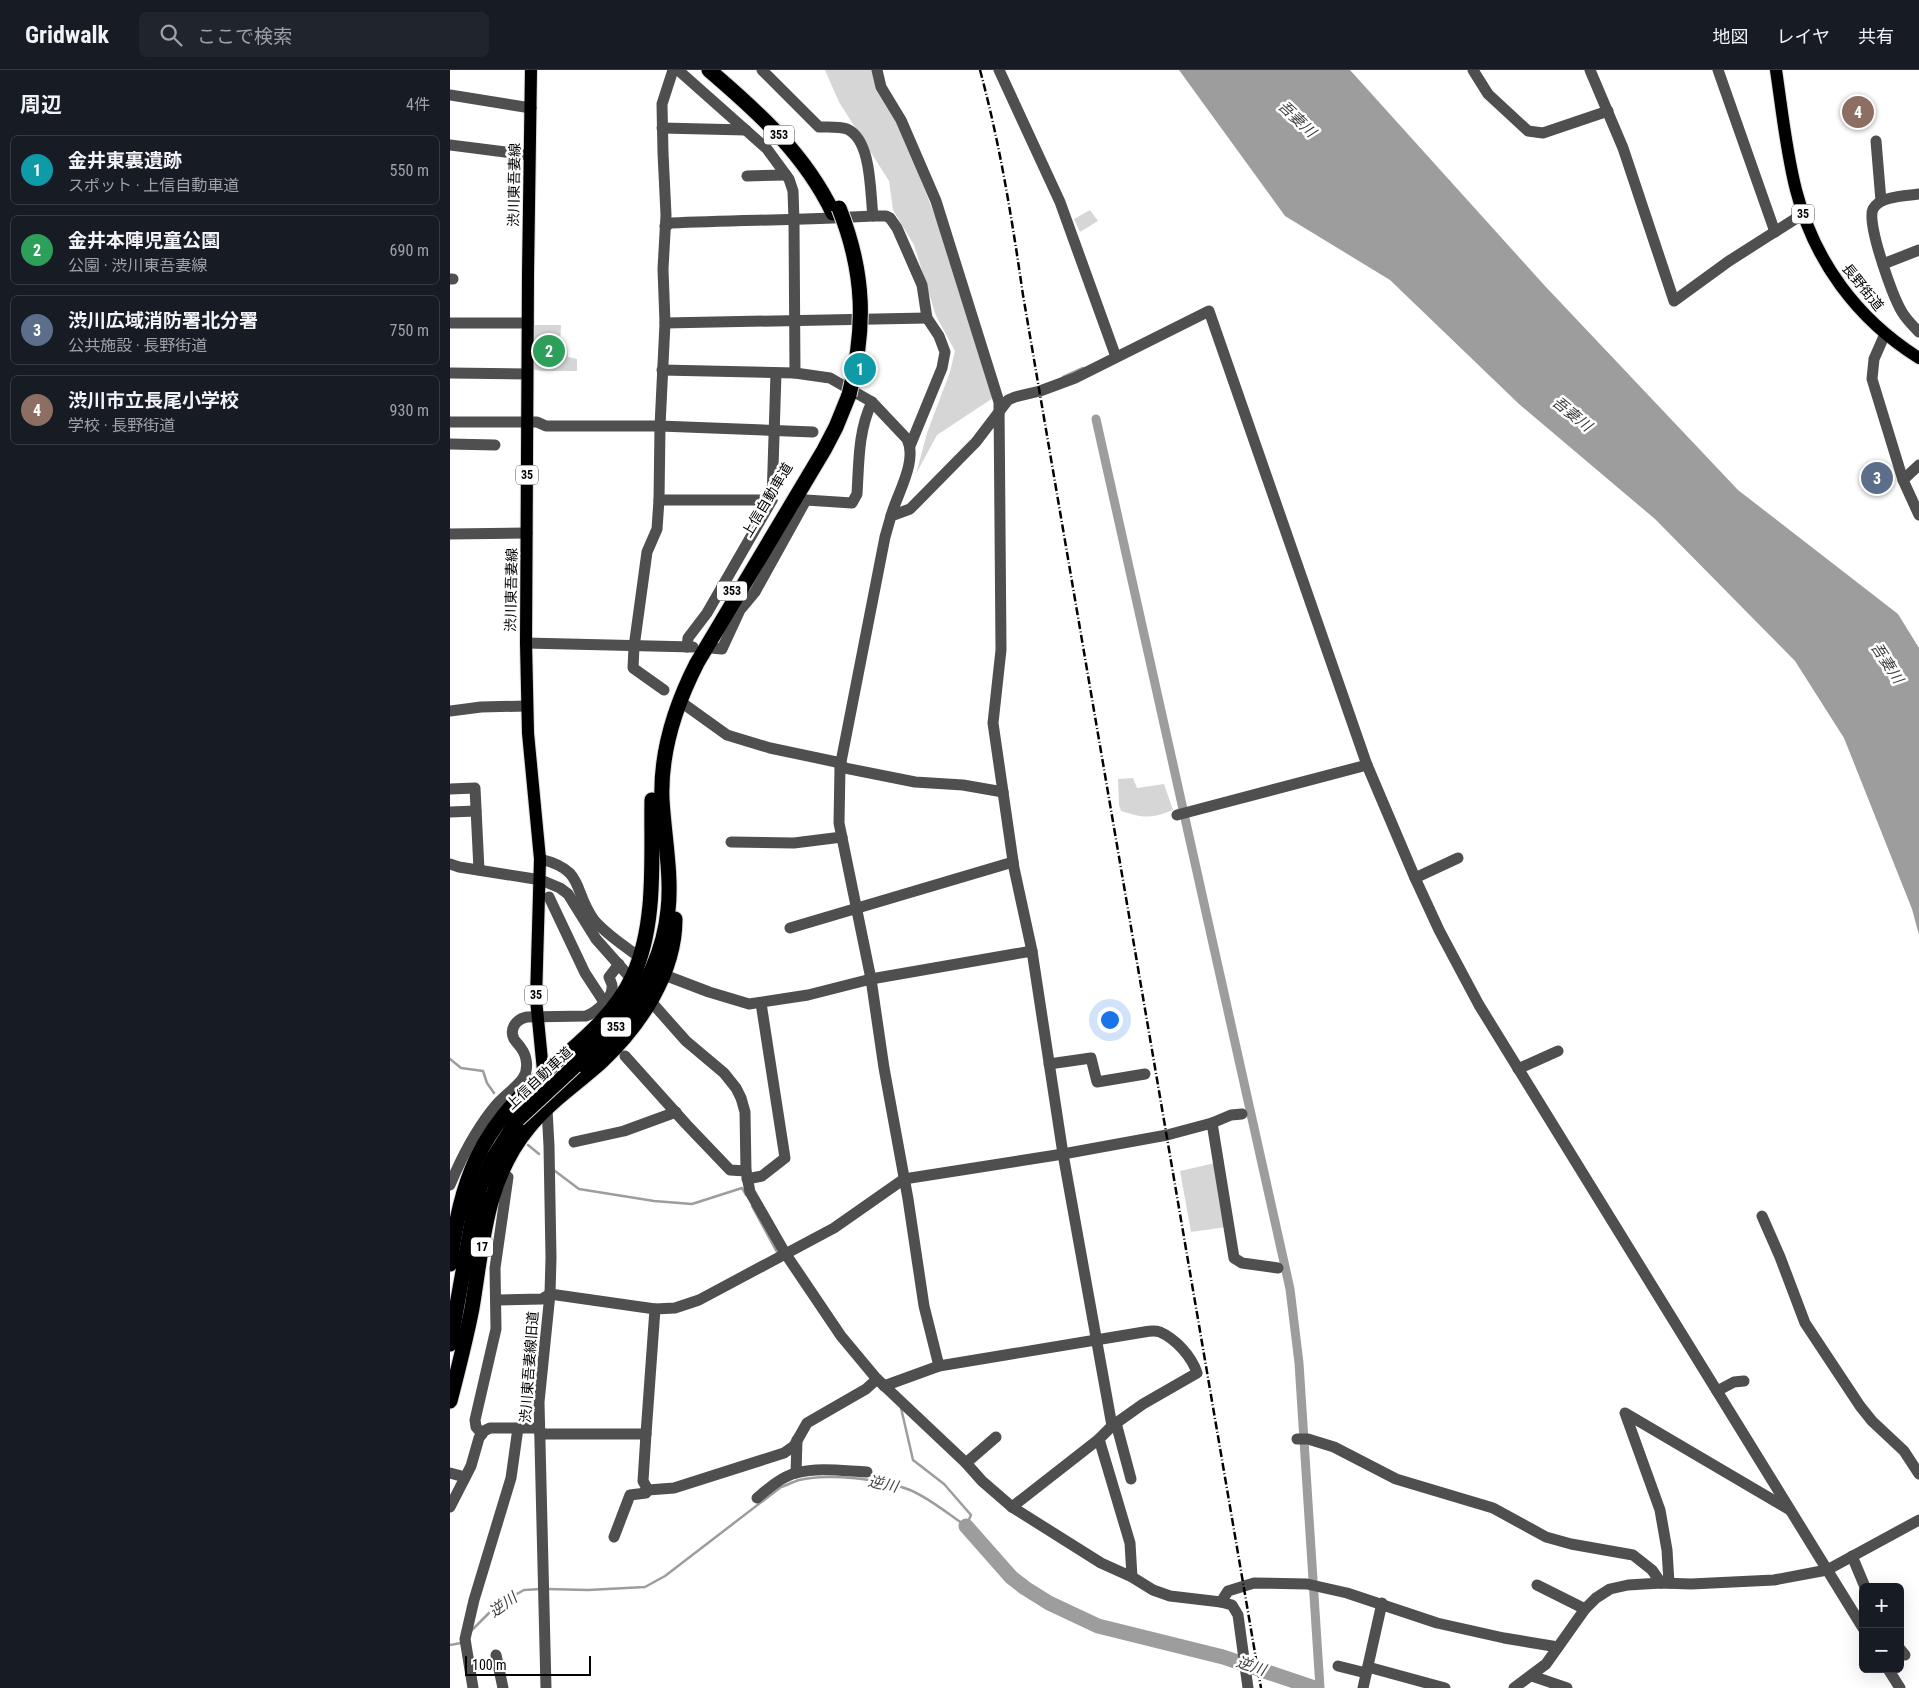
<!DOCTYPE html>
<html lang="ja">
<head>
<meta charset="utf-8">
<style>
	body { margin:0; font-family:"Roboto Condensed","Noto Sans JP",sans-serif; background:#20242c; color:#f1f3f6 }
	.controls { position:absolute; right:15px; bottom:15px; display:grid; overflow:hidden; border-radius:8px; box-shadow:0 5px 20px #0002 }
	.controls button { width:45px; height:45px; display:grid; place-items:center; padding:0; border:0; border-bottom:1px solid #363941; background:#171b24; color:#f1f3f6; font:25px sans-serif }
	.scale { position:absolute; left:15px; bottom:12px; width:126px; box-sizing:border-box; padding-left:5px; border:2px solid #000; border-top:0; font-size:14px; line-height:18px; white-space:nowrap; color:#000; -webkit-text-stroke:4px #fff; paint-order:stroke }
	.you { position:absolute; left:659px; top:949px; width:18px; height:18px; margin:-12px; border:4px solid #fff; border-radius:50%; background:#1a73e8; box-shadow:0 0 0 8px #1a73e833 }
	.badge { display:grid; place-items:center; width:32px; height:32px; border-radius:50%; background:#d93025; color:#fff; font-size:16px; font-weight:700 }
	.pin { position:absolute; translate:-50% -50%; border:2px solid #fff; box-shadow:0 1px 5px #0006 }
	.list { margin:0; padding:0; list-style:none }
	h2 { display:flex; justify-content:space-between; align-items:center; height:65px; margin:0; padding:0 20px; font-size:21px }
	h2 small { font-size:16px; font-weight:400; color:#9ea1a6 }
	.list li { display:grid; grid-template-columns:32px 1fr auto; gap:15px; align-items:center; box-sizing:border-box; height:70px; margin:0 10px 10px; padding:0 10px; border:1px solid #363941; border-radius:8px }
	.list b { display:block; font-size:19px; white-space:nowrap }
	.list p { margin:0; font-size:16px; white-space:nowrap; color:#9ea1a6 }
	.list em { font-size:16px; font-style:normal; color:#9ea1a6 }
	.icon { flex:none; width:28px; height:28px; fill:none; stroke:currentColor; stroke-width:2; stroke-linecap:round; stroke-linejoin:round }
	.map { position:relative; flex:none; width:1469px; height:1618px; overflow:hidden }
	header { display:flex; align-items:center; gap:30px; box-sizing:border-box; height:70px; padding:0 25px; background:#171b24; border-bottom:1px solid #363941 }
	header strong { font-size:24px }
	nav { display:flex; gap:28px; margin-inline-start:auto; font-size:18px }
	.search { width:350px; height:45px; background:#20242c; display:flex; align-items:center; gap:12px; box-sizing:border-box; padding:0 18px; border-radius:8px; color:#9ea1a6; font-size:19px }
	main { display:flex }
	aside { flex:1; background:#171b24 }
	.map>svg:first-child { display:block }
	.green { fill:#d6d6d6 }
	.water { fill:#9d9d9d }
	.lines { fill:none; stroke-linecap:round; stroke-linejoin:round }
	.stream { stroke:#9d9d9d; stroke-width:2.5 }
	.canal { stroke:#9d9d9d; stroke-width:9 }
	.river { stroke:#9d9d9d; stroke-width:15 }
	.major-casing { stroke:#dbdbdb; stroke-width:14 }
	.highway-casing { stroke:#dbdbdb; stroke-width:17 }
	.minor { stroke:#4f4f4f; stroke-width:11 }
	.major { stroke:#000; stroke-width:12 }
	.highway { stroke:#000; stroke-width:15 }
	.rail { stroke:#000; stroke-width:2.5; stroke-dasharray:8 2.5 1 2.5; stroke-linecap:butt }
	.highway-bridge-casing { stroke:#dbdbdb; stroke-width:17; stroke-linecap:butt }
	.highway-bridge { stroke:#000; stroke-width:15 }
	.labels { text-anchor:middle; dominant-baseline:central; stroke-width:5; stroke-linejoin:round; paint-order:stroke }
	.shield { fill:#fff; stroke:#4c4c4c; stroke-width:1 }
	.shield-label { font-size:12px; font-weight:bold; fill:#000 }
	.street-label { font-size:14px; fill:#000; stroke:#fff }
	.water-label { font-size:15px; font-style:italic; fill:#3e3e3e; stroke:#fff }
</style>
</head>
<body>
<header>
<strong>Gridwalk</strong>
<div class="search"><svg class="icon" aria-label="search" viewBox="0 0 24 24"><circle cx="10" cy="10" r="6"/><path d="M15 15l6 6"/></svg>ここで検索</div>
<nav><a>地図</a><a>レイヤ</a><a>共有</a></nav>
</header>
<main>
<aside>
<h2>周辺<small>4件</small></h2>
<ul class="list">
<li><span class="badge" style="background:#0f9aa8">1</span><div><b>金井東裏遺跡</b><p>スポット · 上信自動車道</p></div><em>550 m</em></li>
<li><span class="badge" style="background:#2e9e5b">2</span><div><b>金井本陣児童公園</b><p>公園 · 渋川東吾妻線</p></div><em>690 m</em></li>
<li><span class="badge" style="background:#5c6f8a">3</span><div><b>渋川広域消防署北分署</b><p>公共施設 · 長野街道</p></div><em>750 m</em></li>
<li><span class="badge" style="background:#8d6e63">4</span><div><b>渋川市立長尾小学校</b><p>学校 · 長野街道</p></div><em>930 m</em></li>
</ul>
</aside>
<div class="map">
<svg width="1469" height="1618" viewBox="0 0 1469 1618">
	<rect width="100%" height="100%" fill="#fff"/>
	<g class="green">
		<polygon points="375,0 423,0 449,54 496,174 543,328 487,365 466,404 477,363 500,302 505,281 486,246 464,175 443,140 439,111 389,32"/>
		<polygon points="640,140 648,151 630,162 624,149"/>
		<polygon points="82,255 111,255 110,275 117,276 118,287 127,289 127,301 91,301 81,299"/>
		<path d="M683,708l4,10 27,-4 9,26c-22,9 -30,8 -52,1l-2,-6 -1,-26z"/>
		<polygon points="765,1093 776,1157 741,1162 730,1101"/>
	</g>
	<polygon class="water" points="729,0 900,0 1095,216 1288,420 1448,544 1469,578 1469,865 1462,839 1394,668 1345,591 1205,449 1069,334 940,210 835,146"/>
	<g class="lines">
		<g class="stream">
			<polyline points="613,307 633,298"/>
			<polyline points="0,989 11,998 33,1001 37,1013 44,1023"/>
			<polyline points="78,1075 89,1084"/>
			<polyline points="105,1101 129,1119 204,1131 242,1134 292,1118 296,1125"/>
			<polyline points="302,1136 328,1184"/>
			<path d="M96,1519l42,1 57,-3 20,-11 116,-89c6,-2 12,-5 18,-7 29,-7 84,-1 111,10 21,9 38,24 56,36l5,-11 -27,-31 -31,-24 -12,-52"/>
			<polyline points="21,1561 47,1535 74,1520 91,1519"/>
			<polyline points="0,1575 11,1573 13,1571"/>
		</g>
		<polyline class="canal" points="646,349 840,1219 849,1293 870,1618"/>
		<polyline class="river" points="516,1456 561,1507 575,1518 599,1533 648,1556 773,1587 865,1618"/>
		<defs>
			<g id="major">
				<polyline points="81,0 78,204 76,573 78,663 90,789 86,929 94,1011"/>
				<path d="M1326,0c6,40 10,81 20,120 18,71 61,129 123,168"/>
			</g>
			<g id="highway">
				<path d="M259,0c49,42 96,84 124,143"/>
				<path d="M125,996c47,-40 87,-92 93,-156 4,-34 -4,-75 -6,-110 -2,-49 13,-94 35,-137l127,-213 12,-23 13,-32"/>
				<path d="M0,1194c11,-85 29,-134 95,-191 33,-29 69,-56 88,-97 24,-53 18,-119 19,-176"/>
				<polyline points="0,1274 23,1146 30,1117 42,1090 68,1049"/>
				<path d="M0,1331c8,-31 16,-62 22,-93 11,-65 13,-128 57,-181 21,-26 49,-44 73,-66 38,-36 73,-88 73,-142"/>
			</g>
		</defs>
		<use href="#major" class="major-casing"/>
		<use href="#highway" class="highway-casing"/>
		<g class="minor">
			<polyline points="228,0 317,79 339,109 343,121 344,151 345,303"/>
			<path d="M312,0l57,57c9,0 19,-1 28,2 25,11 23,64 26,87"/>
			<polyline points="427,0 431,17 451,50 486,131 549,332 551,580 543,653 564,798 582,881 613,1084 662,1356"/>
			<polyline points="549,0 610,132 666,287"/>
			<polyline points="1023,0 1038,24 1078,61 1093,63 1158,41"/>
			<polyline points="1140,0 1173,78 1224,231 1279,191 1353,144"/>
			<polyline points="1268,0 1325,162"/>
			<polyline points="0,25 81,38"/>
			<polyline points="212,58 296,60"/>
			<polyline points="1426,71 1431,131"/>
			<polyline points="0,75 79,85"/>
			<polyline points="297,106 336,105"/>
			<path d="M1469,124c-13,2 -39,2 -46,15 -7,14 20,88 29,103 4,7 11,14 17,20"/>
			<path d="M215,156l6,-3c67,-3 135,-3 202,-7h13l4,2 7,10 25,57 5,33 12,18 6,16 -3,16 -32,78"/>
			<polyline points="1433,194 1469,180"/>
			<polyline points="0,209 3,209"/>
			<polyline points="0,253 78,253"/>
			<polyline points="215,253 477,248"/>
			<polyline points="1435,264 1424,289 1422,309 1453,410 1469,445"/>
			<path d="M212,300l133,3 35,5 42,24 35,37c11,22 -10,55 -16,77"/>
			<polyline points="0,303 77,304"/>
			<polyline points="0,352 87,352 96,356 210,356 363,362"/>
			<polyline points="0,374 45,375"/>
			<polyline points="1453,410 1469,395"/>
			<polyline points="209,430 322,430 257,543 238,568 237,577"/>
			<polyline points="322,430 326,303"/>
			<polyline points="0,464 77,463"/>
			<polyline points="76,573 243,577"/>
			<path d="M261,578l11,1 18,-39 15,-18 51,-92 46,3 5,-9c2,-32 1,-63 15,-92"/>
			<polyline points="214,620 183,598 184,577 197,482 207,459 209,430 210,356 215,253 213,199 216,145 213,83 212,34 223,0"/>
			<polyline points="231,632 277,665 320,678 391,693"/>
			<polyline points="0,641 31,637 77,636"/>
			<polyline points="390,697 465,712 513,715 553,722"/>
			<polyline points="0,719 25,718 29,800"/>
			<polyline points="0,742 26,741"/>
			<polyline points="727,745 917,695"/>
			<polyline points="281,772 344,773 392,767"/>
			<path d="M90,789c46,11 32,31 54,61 12,14 28,24 42,35"/>
			<polyline points="0,794 9,797 91,810 110,818 118,824 146,869 177,904"/>
			<polyline points="965,808 1008,788"/>
			<polyline points="99,827 135,903 154,932"/>
			<polyline points="340,858 563,792"/>
			<polyline points="217,906 259,922 299,934 358,925 421,909 582,881"/>
			<polyline points="204,935 236,971 274,1003 286,1018 291,1028 295,1042 296,1101 300,1122 335,1183 391,1266 426,1308 516,1393 532,1411 562,1437 651,1493 682,1507 703,1520 720,1526 771,1532 782,1535 788,1545 798,1618"/>
			<polyline points="175,986 236,1054 280,1100 296,1101"/>
			<polyline points="599,994 641,988 647,1012 695,1004"/>
			<polyline points="1068,999 1108,981"/>
			<polyline points="762,1053 784,1188 792,1193 828,1198"/>
			<polyline points="124,1072 174,1061 226,1042"/>
			<polyline points="297,1109 312,1106 335,1088 311,933"/>
			<path d="M0,1115c12,-29 26,-56 46,-80 7,-8 23,-20 27,-27 6,-9 4,-22 -2,-30 -2,-3 -5,-6 -7,-9 -5,-10 2,-20 13,-22l59,-1c9,-3 26,-17 26,-28 1,-4 -2,-7 -3,-11l10,-13"/>
			<polyline points="1312,1146 1330,1187 1355,1253 1410,1336 1422,1351 1454,1381 1469,1404"/>
			<polyline points="47,1230 92,1229 100,1224 205,1239 225,1238 249,1230 384,1158 454,1109 613,1084 717,1065 762,1053 781,1045 792,1044"/>
			<polyline points="489,1296 474,1236 458,1129 434,998 421,909 389,753 390,697 435,467 441,446 460,439 526,372 558,330 565,327 590,321 625,308 759,241 917,695 965,808 989,860 1029,935 1413,1558"/>
			<path d="M434,1316l55,-20 205,-34c5,-1 11,-2 16,0 16,7 32,25 37,41l-54,31 -31,22 -13,13 -87,68"/>
			<polyline points="1267,1321 1284,1312 1294,1311"/>
			<polyline points="666,1353 681,1409"/>
			<polyline points="32,1364 26,1357 25,1350 46,1259 45,1198 58,1107"/>
			<polyline points="90,1364 196,1364 205,1239"/>
			<polyline points="196,1364 193,1411 198,1420 224,1418 334,1383 344,1376 357,1353 416,1319 427,1309"/>
			<polyline points="649,1369 680,1473 682,1507"/>
			<polyline points="847,1369 858,1369 884,1377 946,1409 1043,1438 1096,1467 1121,1474 1183,1485 1202,1500 1211,1513"/>
			<polyline points="516,1393 546,1367"/>
			<polyline points="0,1403 15,1407"/>
			<polyline points="346,1403 347,1370"/>
			<path d="M307,1428c12,-10 24,-21 39,-25 23,-6 48,-2 71,-1"/>
			<polyline points="0,1437 21,1396 29,1368 34,1361 40,1358 89,1358"/>
			<polyline points="164,1467 180,1425 196,1423 198,1420"/>
			<polyline points="1402,1486 1415,1517"/>
			<polyline points="1219,1513 1217,1480 1210,1440 1175,1343 1340,1440"/>
			<polyline points="1087,1515 1135,1539"/>
			<polyline points="771,1532 778,1521 804,1513 857,1514 897,1523 987,1553 1054,1568 1108,1577"/>
			<polyline points="1450,1579 1455,1585"/>
			<polyline points="46,1585 53,1618"/>
			<polyline points="888,1596 916,1603"/>
			<polyline points="918,1597 995,1618"/>
			<polyline points="1438,1599 1450,1618"/>
			<polyline points="1082,1606 1117,1618"/>
			<polyline points="23,1618 15,1569 24,1530 61,1408 68,1358"/>
			<polyline points="96,1618 89,1332 100,1224 101,1188 99,1076 97,1039"/>
			<polyline points="913,1618 932,1533"/>
			<polyline points="1064,1618 1096,1594 1135,1539 1146,1528 1160,1519 1178,1515 1211,1513 1241,1514 1324,1510 1377,1500 1469,1450"/>
		</g>
		<use href="#major" class="major"/>
		<use href="#highway" class="highway"/>
		<path class="rail" d="M530,0c20,74 32,149 43,225l238,1393"/>
		<defs>
			<g id="highway-bridge">
				<path d="M389,138c26,65 27,120 10,187"/>
				<polyline points="68,1049 125,996"/>
			</g>
		</defs>
		<use href="#highway-bridge" class="highway-bridge-casing"/>
		<use href="#highway-bridge" class="highway-bridge"/>
	</g>
	<g class="labels">
		<g class="shield">
			<rect x="314" y="55.5" width="30" height="19" rx="4"/>
			<rect x="1342" y="134.5" width="22" height="19" rx="4"/>
			<rect x="66" y="395.5" width="22" height="19" rx="4"/>
			<rect x="267" y="511.5" width="30" height="19" rx="4"/>
			<rect x="75" y="915.5" width="22" height="19" rx="4"/>
			<rect x="151" y="947.5" width="30" height="19" rx="4"/>
			<rect x="21" y="1167.5" width="22" height="19" rx="4"/>
		</g>
		<g class="shield-label">
			<text x="329" y="65">353</text>
			<text x="1353" y="144">35</text>
			<text x="77" y="405">35</text>
			<text x="282" y="521">353</text>
			<text x="86" y="925">35</text>
			<text x="166" y="957">353</text>
			<text x="32" y="1177">17</text>
		</g>
		<g class="street-label">
			<text transform="translate(64 115) rotate(-89)">渋川東吾妻線</text>
			<text transform="translate(1413 217) rotate(51)">長野街道</text>
			<text transform="translate(317 430) rotate(-59)">上信自動車道</text>
			<text transform="translate(61 520) rotate(-89)">渋川東吾妻線</text>
			<text transform="translate(89 1008) rotate(-43)">上信自動車道</text>
			<text transform="translate(79 1297) rotate(-86)">渋川東吾妻線旧道</text>
		</g>
		<g class="water-label">
			<text transform="translate(847 49) rotate(43)">吾妻川</text>
			<text transform="translate(1122 344) rotate(39)">吾妻川</text>
			<text transform="translate(1437 593) rotate(57)">吾妻川</text>
			<text transform="translate(433 1414) rotate(12)">逆川</text>
			<text transform="translate(53 1535) rotate(-36)">逆川</text>
			<text transform="translate(801 1596) rotate(18)">逆川</text>
		</g>
	</g>
</svg>
<div class="controls">
<button>+</button>
<button>−</button>
</div>
<div class="scale">100 m</div>
<div class="you"></div>
<div class="pin badge" style="left:410px;top:299px;background:#0f9aa8">1</div>
<div class="pin badge" style="left:99px;top:281px;background:#2e9e5b">2</div>
<div class="pin badge" style="left:1427px;top:408px;background:#5c6f8a">3</div>
<div class="pin badge" style="left:1408px;top:42px;background:#8d6e63">4</div>
</div>
</main>
</body>
</html>
